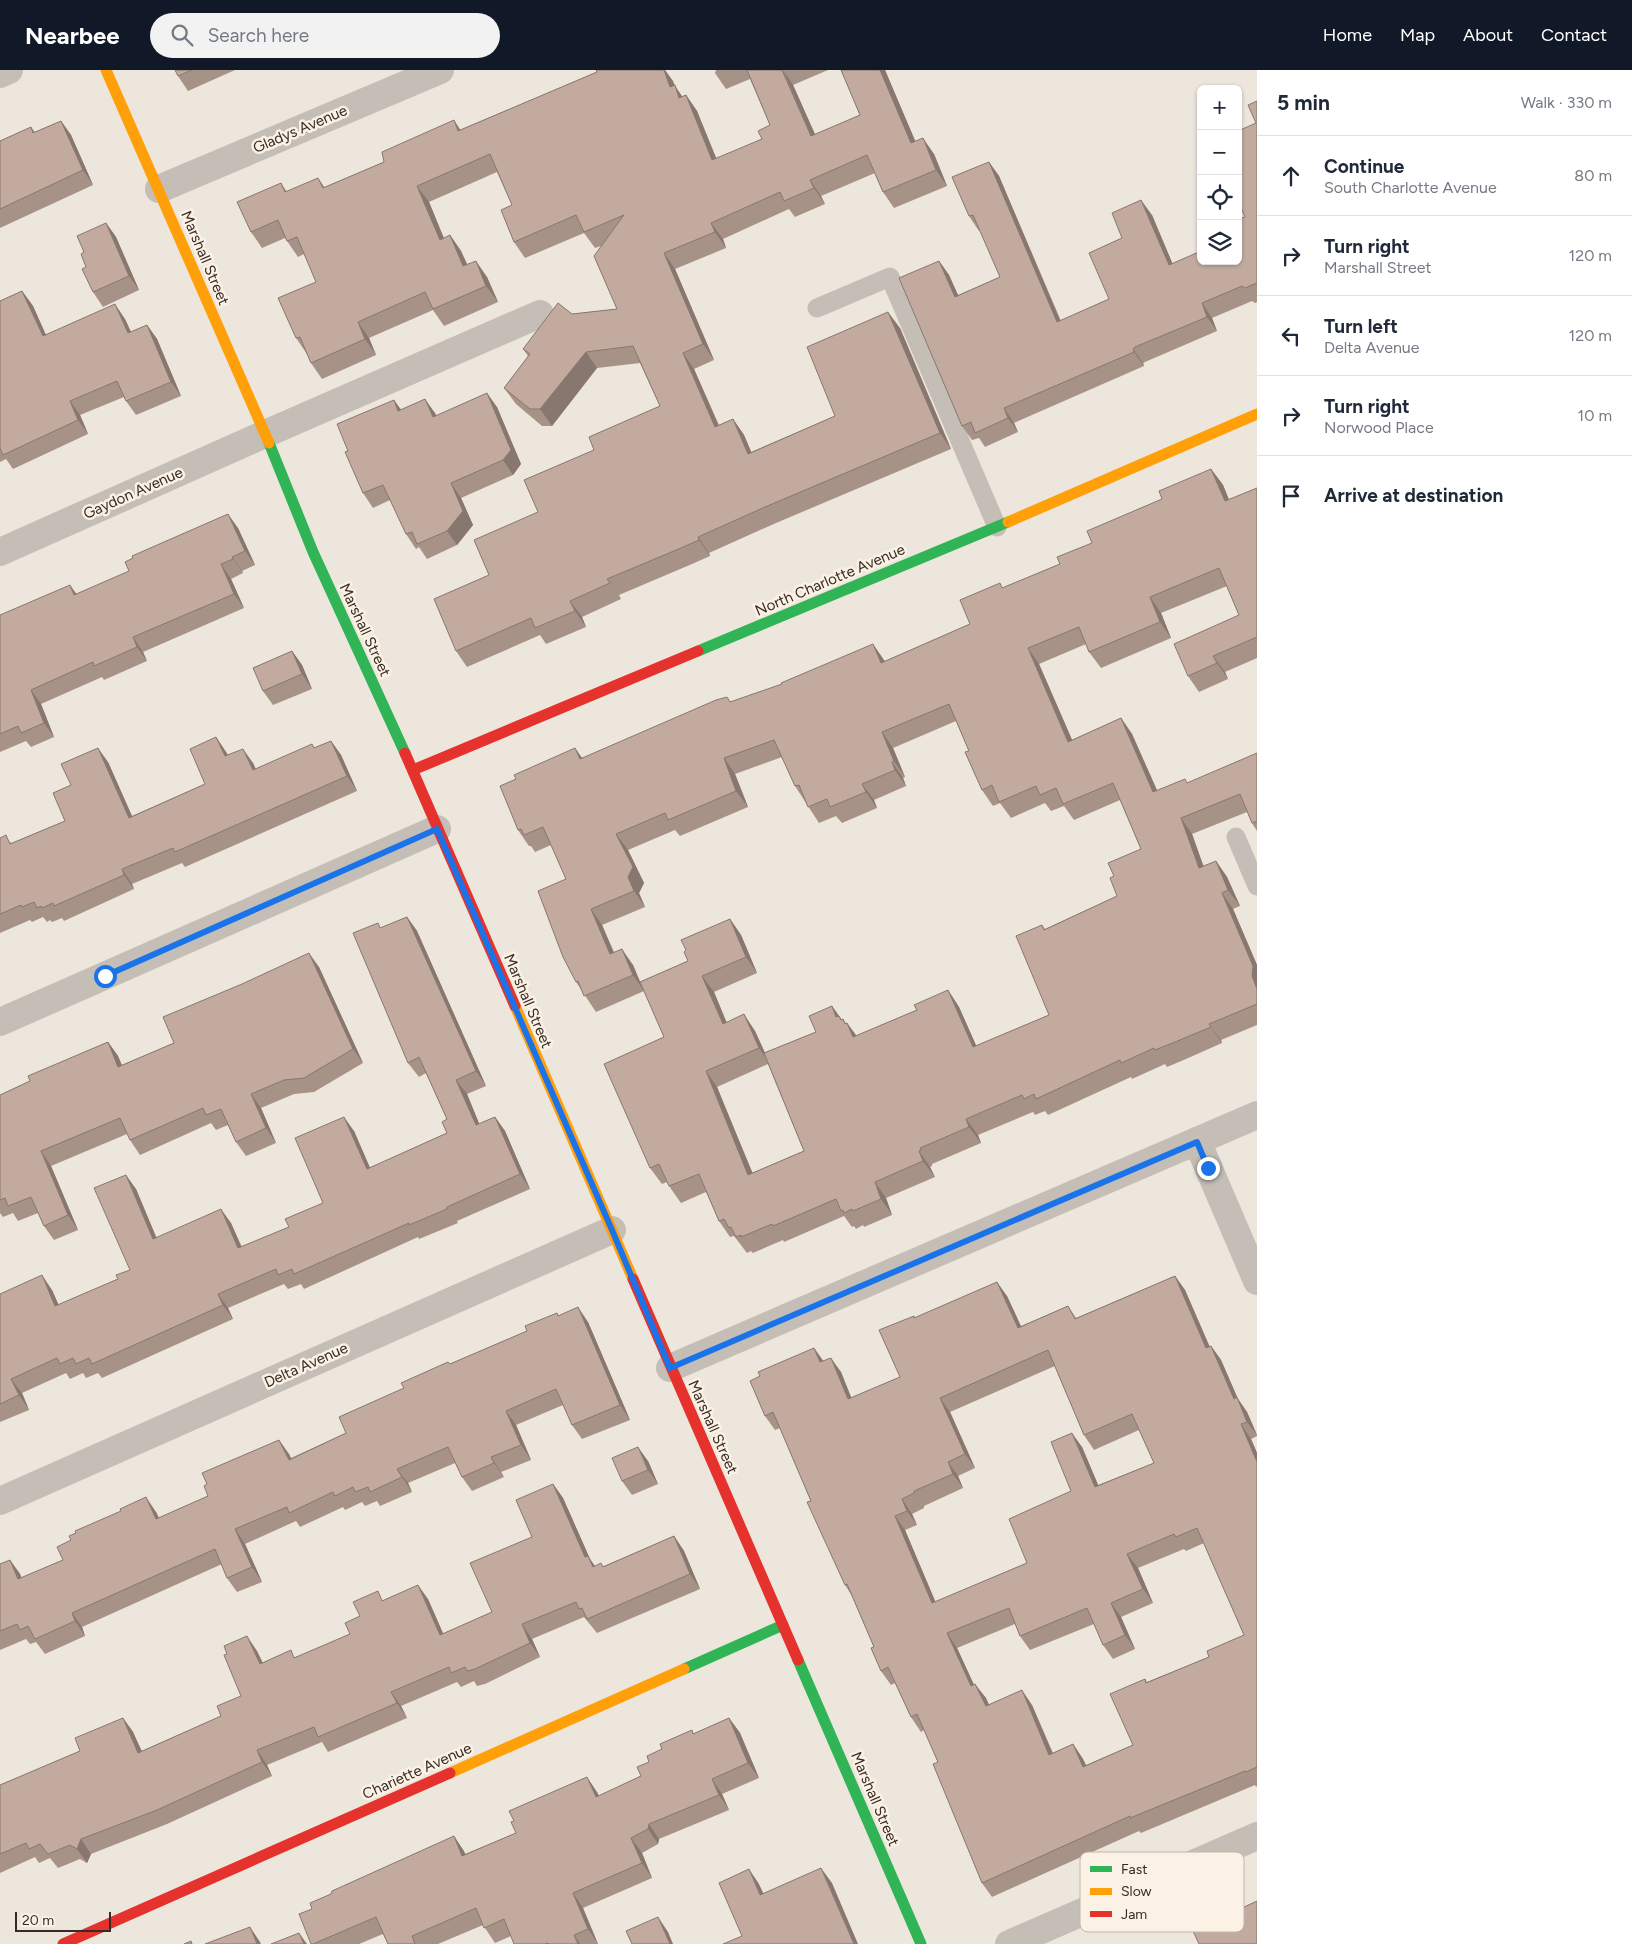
<!DOCTYPE html>
<html lang="en">
<head>
<meta charset="utf-8">
<style>
	body { margin:0; font-family:Figtree,sans-serif; background:#f2f2f3; color:#1f2937 }
	.controls { position:absolute; right:15px; top:15px; display:grid; overflow:hidden; border-radius:8px; box-shadow:0 1px 4px #0004 }
	.controls button { width:45px; height:45px; display:grid; place-items:center; padding:0; border:0; border-bottom:1px solid #e0e1e3; background:#fff; color:#1f2937; font:25px sans-serif }
	.scale { position:absolute; left:15px; bottom:12px; width:96px; box-sizing:border-box; padding-left:5px; border:2px solid #362b25; border-top:0; font-size:14px; line-height:18px; white-space:nowrap; color:#362b25; -webkit-text-stroke:4px #fbf1e4; paint-order:stroke }
	.stop { position:absolute; width:15px; height:15px; margin:-11px; border:4px solid #1a73e8; border-radius:50%; background:#fff }
	.stop.end { background:#1a73e8; border-color:#fff; box-shadow:0 1px 5px #0008 }
	.list { margin:0; padding:0; list-style:none }
	h2 { display:flex; justify-content:space-between; align-items:center; height:65px; margin:0; padding:0 20px; font-size:21px }
	h2 small { font-size:16px; font-weight:400; color:#747a83 }
	.list li { display:grid; grid-template-columns:32px 1fr auto; gap:15px; align-items:center; box-sizing:border-box; height:80px; padding:0 20px; border-top:1px solid #e0e1e3 }
	.list b { display:block; font-size:19px; white-space:nowrap }
	.list p { margin:0; font-size:16px; white-space:nowrap; color:#747a83 }
	.list em { font-size:16px; font-style:normal; color:#747a83 }
	.icon { flex:none; width:28px; height:28px; fill:none; stroke:currentColor; stroke-width:2; stroke-linecap:round; stroke-linejoin:round }
	.map { position:relative; flex:none; width:1257px; height:1874px; overflow:hidden }
	header { display:flex; align-items:center; gap:30px; box-sizing:border-box; height:70px; padding:0 25px; background:#111827; color:#fff }
	header strong { font-size:24px }
	nav { display:flex; gap:28px; margin-inline-start:auto; font-size:18px }
	.search { width:350px; height:45px; background:#f2f2f3; display:flex; align-items:center; gap:12px; box-sizing:border-box; padding:0 18px; border-radius:28px; color:#747a83; font-size:19px }
	main { display:flex }
	aside { flex:1; background:#fff }
	.map>svg:first-child { display:block }
	.lines { fill:none; stroke-linecap:round; stroke-linejoin:round }
	.lane { stroke:#c5beb7; stroke-width:19 }
	.street { stroke:#c5beb7; stroke-width:28 }
	.fast { stroke:#30b455; stroke-width:11 }
	.slow { stroke:#ff9f0a; stroke-width:11 }
	.jam { stroke:#e5322d; stroke-width:11 }
	.wall { fill:#a79288; fill-rule:evenodd }
	.shaded-wall { fill:#88776f }
	.building { fill:#c2aa9e; stroke:#88776f; fill-rule:evenodd }
	.route { stroke:#1a73e8; stroke-width:6 }
	.labels { text-anchor:middle; dominant-baseline:central; stroke-width:5; stroke-linejoin:round; paint-order:stroke }
	.street-label { font-size:15px; fill:#362b25; stroke:#fbf1e4 }
	.key { fill:#fbf1e4; stroke:#c0b6ab; stroke-width:1 }
	.key-label { font-size:14px; fill:#362b25 }
</style>
</head>
<body>
<header>
<strong>Nearbee</strong>
<div class="search"><svg class="icon" aria-label="search" viewBox="0 0 24 24"><circle cx="10" cy="10" r="6"/><path d="M15 15l6 6"/></svg>Search here</div>
<nav><a>Home</a><a>Map</a><a>About</a><a>Contact</a></nav>
</header>
<main>
<div class="map">
<svg width="1257" height="1874" viewBox="0 0 1257 1874">
	<rect width="100%" height="100%" fill="#ede6dd"/>
	<g class="lines">
		<g class="lane">
			<polyline points="817,238 890,207 997,457"/>
			<polyline points="1236,767 1257,816"/>
		</g>
		<g class="street">
			<polyline points="0,4 9,0"/>
			<polyline points="159,119 440,0"/>
			<polyline points="0,482 265,364 540,244"/>
			<polyline points="0,952 437,759"/>
			<polyline points="1197,1071 1257,1211"/>
			<polyline points="670,1298 1257,1045"/>
			<polyline points="0,1431 612,1160"/>
			<polyline points="1009,1874 1257,1766"/>
		</g>
		<g class="fast">
			<polyline points="269,373 313,482 405,683"/>
			<polyline points="698,581 1008,452"/>
			<polyline points="798,1590 921,1874"/>
			<polyline points="684,1599 783,1555"/>
		</g>
		<g class="slow">
			<polyline points="106,0 269,373"/>
			<polyline points="1008,452 1257,344"/>
			<polyline points="515,936 633,1209"/>
			<polyline points="450,1703 684,1599"/>
		</g>
		<g class="jam">
			<polyline points="405,683 515,936"/>
			<polyline points="413,700 698,581"/>
			<polyline points="633,1209 798,1590"/>
			<polyline points="63,1874 450,1703"/>
		</g>
	</g>
	<g class="wall">
		<polygon points="175,0 235,0 188,21 178,6"/>
		<polygon points="596,0 665,0 682,27 686,25 697,41 716,89 762,69 770,55 750,9 726,19 715,3 716,0 828,0 793,15 815,65 860,45 841,0 885,0 915,72 934,84 947,116 894,138 883,122 875,103 821,126 825,134 795,147 789,139 723,169 726,178 675,199 714,290 694,299 719,355 733,349 744,365 751,382 835,346 900,258 951,379 776,453 709,483 710,486 692,494 619,525 621,529 582,547 586,557 546,574 540,565 467,597 456,581 489,505 538,442 594,380 660,336 640,293 597,298 552,356 542,356 516,334 504,318 528,286 523,279 572,244 617,239 601,176 595,178 584,163 525,188 514,172 512,135 497,102 429,132 444,168 450,165 461,181 467,194 487,207 498,232 444,256 433,240 369,268 376,285 322,309 311,293 307,284 296,268 316,212 304,184 298,187 285,168 262,178 251,162 281,113 287,122 325,117 597,2"/>
		<polygon points="1257,31 1257,232 1255,233 1252,231 1212,248 1217,261 1145,292 1143,293 1144,296 1014,353 1018,362 985,377 979,368 972,370 962,356 939,191 949,205 958,225 1000,207 980,160 979,161 969,146 989,92 999,106 1061,251 1109,229 1122,168 1152,145 1172,193 1201,191 1245,147 1256,53"/>
		<polygon points="61,51 71,65 93,115 0,158 0,71 31,57 35,62"/>
		<polygon points="106,153 116,167 139,220 103,237 93,222 86,197 84,182"/>
		<polygon points="22,221 33,236 46,265 125,249 131,262 147,255 157,269 181,326 136,345 126,331 124,327 80,345 88,364 13,399 6,389 0,392 0,231"/>
		<polygon points="394,330 401,340 435,343 436,346 497,337 521,394 513,405 461,428 473,455 457,475 427,489 419,477 416,479 406,464 390,430 373,438 363,423 348,381"/>
		<path d="M1211,399l12,16 6,15 28,-12v170l-32,14 3,7 -29,13 -11,-16 51,-61 -12,-29 -66,27 10,25 -70,30 -12,-16 -3,-8 -47,20 33,76 49,-22 11,16 25,57 31,-8 69,-30v78l-5,-8 -5,-11 -55,22 11,32 13,-5 11,16 13,29 -7,3 24,56v60l-36,15 1,3 -36,16 -19,8 -2,-3 -33,15 -1,-2 -83,38 -3,-4 -10,4 -2,-3 -55,23 3,8 -49,21v2l-2,1 5,10 -49,21 6,17 -28,12 -1,-2 -7,4 -2,-3 -2,1 -8,-11 -60,26 -1,-2 -30,13 -2,-2 -4,2 -13,-17 -4,1 -11,-16 -13,-29 -25,11 -12,-17 -2,-4 -5,2 -12,-16 14,-131 -20,-46 -48,21 -20,-30 -10,-103 -15,-34 -16,7 -4,-6h-2l-11,-16 -2,-51 59,-31 7,10 149,-56 153,-42 1,1 85,-37 33,-36 57,-24 32,-21zM956,651l13,30 13,39 11,16 7,-3 11,15 34,-15 6,8 13,-5 10,14 46,-20 21,49 -27,27 3,20 -72,33 -3,-4 7,90 -73,31 -17,-39 -11,-17 -31,20 -61,26 -9,-13 -1,1 -3,-5 -1,1 -10,-14 -16,26 -51,21 -10,-22 -29,-9 -12,-30 43,-19 -16,-38 -11,-16 -42,42 -48,21 -7,-17 -19,-13 -12,-27 43,-18 -6,-14 5,-10 -16,-33 47,-20 5,6 68,-29 -13,-33 47,-17 13,29 24,37 17,-7 6,7 35,-15 -3,-8 32,-14 -3,-8 2,-1 -12,-29zM768,994l36,87 -52,22 -35,-86z"/>
		<polygon points="238,458 255,495 242,501 243,503 231,509 244,538 143,582 147,591 104,610 102,607 41,634 54,667 31,677 26,671 0,682 0,545 76,524"/>
		<polygon points="292,581 302,595 312,619 273,635 263,621"/>
		<polygon points="216,667 228,685 253,693 256,699 315,678 331,671 341,685 357,721 185,797 182,793 132,814 134,819 64,851 62,848 52,852 50,850 47,852 43,847 32,852 30,850 0,863 0,768 12,773 65,751 71,715 108,692 132,746 205,714"/>
		<polygon points="407,847 417,861 486,1016 467,1024 479,1054 495,1047 505,1061 530,1119 457,1151 458,1153 419,1169 418,1167 304,1219 301,1214 288,1219 284,1214 228,1238 233,1249 102,1308 98,1303 86,1308 83,1303 70,1309 66,1303 22,1323 29,1340 0,1352 0,1224 52,1220 58,1235 118,1209 130,1200 136,1119 156,1168 231,1153 242,1177 289,1157 323,1133 354,1061 370,1098 447,1063 447,1049 426,1003 419,1007 408,993 381,858"/>
		<polygon points="319,897 363,993 314,1022 294,1024 261,1038 276,1073 246,1086 236,1072 228,1055 216,1060 211,1053 140,1085 130,1070 127,1064 51,1096 78,1160 54,1170 44,1156 38,1143 18,1151 13,1143 3,1147 0,1143 0,1025 30,1011 108,972 118,986 122,995 174,973"/>
		<path d="M1175,1206l10,14 25,57 1,-1 10,14 17,39 9,13 10,23v1l-6,3 6,14v333l-1,1 -1,-2 -114,48 -2,-2 -147,66 -10,-14 -44,-121 -14,-32 -3,2 -10,-15 -16,-34 -4,2 -10,-14 -7,-24 -22,-51 -7,-11 -34,-84 -31,-73 -5,2 -10,-14 -5,-40 54,-28 9,13 18,11 10,26 49,-21 14,-61 1,2 92,-22 14,30 47,-20 8,12zM1055,1296l29,69 10,15 45,-20 15,33 -56,22 -16,-38 -11,44 -44,72 -92,39 -30,-72 12,-5 -5,-11 12,-6v-2l39,-18 -5,-12 17,-8 -25,-56zM1204,1473l40,92 -35,22 -62,25 -2,-3 -12,66 -47,20 -3,-6 -10,-15 -20,9 -21,-48h-44l-2,-7 -12,-13 -17,-37 58,-24 5,12 10,14 64,-26 9,21 10,14 22,-10 -14,-32 32,-14 -15,-35 46,-19 2,2z"/>
		<polygon points="557,1243 559,1246 588,1252 630,1350 582,1369 572,1355 563,1335 516,1355 531,1390 501,1402 504,1407 472,1421 462,1407 455,1393 408,1413 412,1422 380,1436 377,1431 365,1436 362,1432 345,1440 343,1437 300,1457 296,1451 245,1474 262,1512 237,1522 227,1508 222,1494 82,1557 85,1566 45,1584 36,1572 30,1574 26,1569 0,1580 0,1494 10,1490 20,1504 21,1508 63,1490 156,1442 159,1448 208,1426 207,1414 279,1370 291,1388 346,1363 404,1318 448,1292 450,1294 527,1261"/>
		<polygon points="648,1391 658,1414 632,1425 622,1411"/>
		<polygon points="553,1414 563,1428 590,1489 595,1496 604,1496 674,1466 684,1481 700,1519 597,1563 584,1547 532,1569 540,1587 485,1614 477,1616 474,1611 461,1617 457,1612 401,1636 407,1648 328,1682 322,1672 267,1695 272,1706 167,1754 91,1784 87,1793 80,1789 58,1798 50,1788 39,1793 35,1787 0,1803 0,1715 80,1681 123,1648 133,1662 142,1681 221,1646 241,1626 257,1581 263,1593 296,1587 350,1564 360,1546 384,1530 428,1529 443,1564 492,1542 532,1467"/>
		<polygon points="729,1648 740,1663 759,1708 722,1724 729,1740 659,1769 658,1774 642,1783 652,1808 583,1838 598,1874 514,1874 511,1866 495,1873 483,1855 438,1874 388,1874 383,1864 359,1874 311,1874 312,1839 331,1824 454,1766 465,1784 516,1763 597,1722 599,1726 641,1706 649,1692 662,1679"/>
	</g>
	<g class="shaded-wall">
		<polygon points="664,0 665,0 673,11 675,16 686,32 691,44 670,17"/>
		<polygon points="783,0 793,15 823,82 811,66"/>
		<polygon points="880,0 885,0 923,89 911,73"/>
		<polygon points="686,25 697,41 724,107 712,90"/>
		<polygon points="454,50 465,67 458,61"/>
		<polygon points="61,51 71,65 93,115 83,100"/>
		<polygon points="923,68 934,84 947,116 936,100"/>
		<polygon points="989,92 999,106 1067,267 1057,252"/>
		<polygon points="318,108 329,124 323,118"/>
		<polygon points="810,110 821,126 825,134 814,118"/>
		<polygon points="417,116 429,132 451,186 440,170"/>
		<polygon points="1141,130 1152,145 1179,209 1169,195"/>
		<polygon points="106,153 116,167 139,220 129,206"/>
		<polygon points="711,153 723,169 726,178 715,162"/>
		<polygon points="450,165 461,181 475,212 463,196"/>
		<polygon points="664,183 675,199 714,290 703,274"/>
		<polygon points="476,191 487,207 498,232 486,216"/>
		<polygon points="939,191 949,205 965,241 955,227"/>
		<polygon points="22,221 33,236 53,281 43,266"/>
		<polygon points="1202,233 1212,248 1217,261 1207,247"/>
		<polygon points="115,234 125,249 138,278 128,263"/>
		<polygon points="888,242 900,258 951,379 940,363"/>
		<polygon points="358,252 369,268 376,285 365,269"/>
		<polygon points="147,255 157,269 181,326 171,312"/>
		<polygon points="1133,279 1143,293 1144,296 1134,282"/>
		<polygon points="586,282 597,298 552,356 540,339"/>
		<polygon points="683,283 694,299 726,373 715,357"/>
		<polygon points="487,323 497,337 521,394 513,405 503,390"/>
		<polygon points="425,329 435,343 443,361 433,347"/>
		<polygon points="394,330 404,344 398,341"/>
		<polygon points="70,331 80,345 88,364 78,350"/>
		<polygon points="1004,338 1014,353 1018,362 1008,348"/>
		<polygon points="733,349 744,365 759,400 748,384"/>
		<polygon points="1211,399 1223,415 1236,447 1225,431"/>
		<polygon points="451,413 461,428 473,455 457,475 447,461"/>
		<polygon points="228,444 238,458 255,495 245,481"/>
		<polygon points="698,467 709,483 710,486 699,470"/>
		<polygon points="232,487 242,501 243,503 233,489"/>
		<polygon points="221,494 231,509 244,538 234,524"/>
		<polygon points="70,515 80,529 74,525"/>
		<polygon points="1150,527 1161,543 1171,568 1160,552"/>
		<polygon points="570,531 582,547 586,557 575,541"/>
		<polygon points="133,567 143,582 147,591 137,577"/>
		<polygon points="873,574 884,590 892,609 881,593"/>
		<polygon points="1028,578 1039,594 1080,688 1068,672"/>
		<polygon points="292,581 302,595 312,619 302,604"/>
		<polygon points="1213,586 1225,602 1228,609 1217,593"/>
		<polygon points="31,620 41,634 54,667 44,653"/>
		<polygon points="1121,648 1132,664 1165,738 1153,722"/>
		<polygon points="882,662 893,678 905,707 894,691"/>
		<polygon points="216,667 226,682 235,701 225,686"/>
		<polygon points="331,671 341,685 357,721 347,706"/>
		<polygon points="98,678 108,692 139,762 129,748"/>
		<polygon points="575,678 586,694 580,689"/>
		<polygon points="243,679 253,693 262,714 253,700"/>
		<polygon points="724,688 735,704 748,737 736,721"/>
		<polygon points="892,692 903,708 906,716 895,700"/>
		<polygon points="862,714 874,730 877,738 866,722"/>
		<polygon points="1181,748 1192,764 1210,814 1199,798"/>
		<polygon points="616,764 628,780 644,813 639,823 645,837 634,821 628,807"/>
		<polygon points="1216,791 1227,807 1240,836 1228,820"/>
		<polygon points="122,799 132,814 134,819 124,805"/>
		<polygon points="1222,823 1233,839 1257,895 1257,919 1252,906"/>
		<polygon points="591,839 602,855 621,900 610,884"/>
		<polygon points="407,847 417,861 486,1016 476,1001"/>
		<polygon points="730,849 741,865 757,903 746,887"/>
		<polygon points="622,879 633,895 644,921 633,905"/>
		<polygon points="309,883 319,897 363,993 353,979"/>
		<polygon points="702,906 714,922 734,970 723,954"/>
		<polygon points="948,920 959,937 984,993 973,977"/>
		<polygon points="832,936 850,962 836,947"/>
		<polygon points="744,944 755,961 770,994 759,978"/>
		<polygon points="843,949 849,958 847,953 859,969 853,967"/>
		<polygon points="1209,954 1221,970 1222,973 1211,957"/>
		<polygon points="108,972 118,986 128,1011 118,997"/>
		<polygon points="706,1001 717,1017 760,1121 748,1105"/>
		<polygon points="456,1010 467,1024 486,1070 476,1055"/>
		<polygon points="251,1024 261,1038 276,1073 266,1058"/>
		<polygon points="344,1047 354,1061 377,1114 367,1099"/>
		<polygon points="495,1047 505,1061 530,1119 520,1104"/>
		<polygon points="966,1049 978,1065 981,1073 969,1057"/>
		<polygon points="41,1081 51,1096 78,1160 68,1145"/>
		<polygon points="919,1081 930,1097 935,1107 923,1091"/>
		<polygon points="126,1105 136,1119 163,1183 153,1169"/>
		<polygon points="875,1112 886,1128 892,1145 881,1129"/>
		<polygon points="221,1139 231,1153 248,1193 238,1178"/>
		<polygon points="42,1205 52,1220 66,1251 55,1236"/>
		<polygon points="1175,1206 1185,1220 1216,1292 1206,1278"/>
		<polygon points="997,1212 1007,1226 1028,1272 1018,1258"/>
		<polygon points="218,1224 228,1238 233,1249 223,1235"/>
		<polygon points="578,1237 588,1252 630,1350 620,1335"/>
		<polygon points="1211,1276 1221,1290 1238,1329 1247,1342 1257,1365 1247,1352 1234,1329"/>
		<polygon points="814,1278 824,1292 820,1292"/>
		<polygon points="831,1288 841,1302 858,1344 848,1329"/>
		<polygon points="11,1309 22,1323 29,1340 19,1325"/>
		<polygon points="940,1328 950,1342 975,1398 965,1384"/>
		<polygon points="506,1341 516,1355 531,1390 521,1375"/>
		<polygon points="1241,1354 1251,1369 1257,1383 1257,1392"/>
		<polygon points="1072,1363 1082,1377 1105,1431 1095,1417"/>
		<polygon points="279,1370 289,1384 299,1404 289,1390"/>
		<polygon points="638,1377 648,1391 658,1414 648,1400"/>
		<polygon points="491,1387 501,1402 504,1407 494,1393"/>
		<polygon points="948,1392 958,1406 963,1418 953,1404"/>
		<polygon points="397,1399 408,1413 412,1422 402,1407"/>
		<polygon points="553,1414 563,1428 590,1489 598,1501 603,1511 585,1487"/>
		<polygon points="146,1427 156,1442 166,1463 156,1449"/>
		<polygon points="902,1429 912,1444 917,1455 907,1441"/>
		<polygon points="895,1446 905,1460 942,1547 932,1533"/>
		<polygon points="235,1459 245,1474 262,1512 252,1497"/>
		<polygon points="674,1466 684,1481 700,1519 690,1504"/>
		<polygon points="1127,1484 1138,1498 1153,1533 1143,1519"/>
		<polygon points="10,1490 20,1504 28,1524 18,1509"/>
		<polygon points="418,1515 428,1529 450,1579 440,1565"/>
		<polygon points="1111,1533 1121,1547 1135,1579 1125,1565"/>
		<polygon points="72,1543 82,1557 85,1566 75,1551"/>
		<polygon points="522,1554 532,1569 540,1587 530,1573"/>
		<polygon points="947,1563 957,1578 981,1630 971,1616"/>
		<polygon points="247,1566 257,1581 270,1609 260,1594"/>
		<polygon points="975,1614 986,1628 996,1650 986,1636"/>
		<polygon points="1022,1620 1032,1635 1059,1699 1049,1685"/>
		<polygon points="391,1622 401,1636 407,1648 397,1633"/>
		<polygon points="123,1648 133,1662 148,1697 138,1683"/>
		<polygon points="729,1648 740,1663 759,1708 748,1693"/>
		<polygon points="1073,1674 1083,1689 1093,1711 1083,1697"/>
		<polygon points="257,1680 267,1695 272,1706 262,1692"/>
		<polygon points="587,1707 597,1722 606,1742 596,1727"/>
		<polygon points="712,1709 722,1724 729,1740 719,1725"/>
		<polygon points="649,1754 659,1769 658,1774 648,1759"/>
		<polygon points="454,1766 464,1781 472,1801 462,1786"/>
		<polygon points="631,1768 642,1783 652,1808 642,1793"/>
		<polygon points="81,1769 91,1784 87,1793 77,1779"/>
		<polygon points="821,1798 832,1813 858,1874 854,1874"/>
		<polygon points="749,1799 759,1814 771,1840 760,1825"/>
		<polygon points="573,1823 583,1838 598,1874 588,1859"/>
		<polygon points="658,1847 668,1862 673,1874 670,1874"/>
		<polygon points="250,1857 260,1872 261,1874 257,1874"/>
		<polygon points="299,1863 307,1874 304,1874"/>
		<polygon points="574,1865 580,1874 578,1874"/>
	</g>
	<g class="building">
		<polygon points="175,0 192,0 178,6"/>
		<polygon points="596,0 664,0 670,17 675,15 679,28 686,25 712,90 762,69 758,61 770,55 747,0 782,0 811,66 860,45 841,0 880,0 911,73 923,68 936,100 883,122 867,85 810,110 814,118 784,131 780,122 711,153 715,162 664,183 703,274 683,283 715,357 733,349 748,384 835,346 807,277 888,242 940,363 765,437 698,467 699,470 681,478 607,509 610,513 570,531 575,541 535,558 531,548 456,581 434,529 489,505 474,470 538,442 524,410 594,380 589,367 660,336 633,276 586,282 540,339 530,339 504,318 530,284 523,279 558,233 572,244 617,239 594,186 624,145 584,162 576,145 514,172 501,140 512,135 490,84 417,116 440,170 450,165 463,196 476,191 486,216 433,239 425,222 358,252 365,269 311,293 300,267 296,268 278,228 316,212 297,167 287,171 278,150 251,162 237,132 281,113 285,122 318,108 323,118 384,92 382,82 454,50 458,61 597,2"/>
		<polygon points="1257,31 1257,213 1245,218 1242,216 1202,233 1207,247 1135,277 1133,279 1134,282 1004,338 1008,348 975,363 971,352 962,356 899,208 939,191 955,227 1000,207 973,145 969,146 952,107 989,92 1057,252 1109,229 1089,183 1122,168 1112,143 1141,130 1169,195 1201,181 1201,191 1238,191 1238,149 1245,147 1238,131 1238,61 1256,53 1248,35"/>
		<polygon points="61,51 83,100 0,139 0,71 31,57 33,63"/>
		<polygon points="106,153 129,206 93,222 82,199 86,197 81,184 84,182 77,166"/>
		<polygon points="22,221 43,266 115,234 128,263 147,255 171,312 126,331 117,311 70,331 78,350 3,385 0,378 0,231"/>
		<polygon points="487,323 511,380 503,390 451,413 463,441 447,461 417,474 412,462 406,464 383,415 363,423 345,382 348,381 337,354 394,330 398,341 425,329 433,347"/>
		<polygon points="1211,399 1225,431 1257,418 1257,567 1213,586 1217,593 1188,606 1174,574 1239,545 1219,498 1150,527 1160,552 1089,582 1079,557 1028,578 1068,672 1121,648 1153,722 1185,709 1187,713 1257,683 1257,751 1252,753 1240,724 1181,748 1199,798 1216,791 1228,820 1222,823 1253,896 1252,906 1257,919 1257,934 1209,954 1211,957 1175,972 1155,980 1154,978 1121,993 1120,990 1036,1029 1034,1024 1024,1029 1022,1025 966,1049 969,1057 920,1078 921,1080 919,1081 923,1091 875,1112 881,1129 853,1141 852,1139 844,1143 843,1140 841,1141 836,1129 773,1156 772,1154 741,1167 741,1165 736,1167 731,1157 729,1158 724,1149 719,1151 699,1104 669,1116 659,1094 650,1098 604,994 664,967 640,912 688,891 684,882 686,880 681,870 730,849 746,887 702,906 723,954 744,944 759,978 706,1001 748,1105 804,1081 764,983 816,962 809,946 832,936 836,947 839,946 841,950 843,949 845,954 847,953 853,967 917,940 914,935 948,920 973,977 1049,945 1016,866 1042,855 1044,860 1117,826 1110,808 1114,806 1108,793 1141,779 1113,713 1063,734 1056,718 1040,725 1036,716 999,732 992,715 982,720 965,682 969,681 949,634 882,662 894,691 892,692 895,700 862,714 866,722 830,737 827,729 808,737 799,715 795,716 774,670 724,688 736,721 668,750 665,743 616,764 633,797 628,807 634,821 591,839 610,884 622,879 633,905 584,926 578,911 576,912 563,887 538,821 566,809 543,757 524,765 521,759 518,760 500,716 516,709 514,705 575,678 580,689 716,630 727,627 730,632 782,614 781,613 873,574 881,593 970,554 960,530 1000,513 1002,518 1060,494 1057,487 1092,473 1087,461 1162,429 1159,421"/>
		<polygon points="228,444 245,481 232,487 233,489 221,494 234,524 133,567 137,577 94,596 93,592 31,620 44,653 21,663 18,656 0,664 0,545 70,515 74,525 129,501 125,492 133,488 132,486"/>
		<polygon points="292,581 302,604 263,621 253,598"/>
		<polygon points="216,667 225,686 243,679 253,700 312,674 314,678 331,671 347,706 175,782 173,778 122,799 124,805 54,836 53,833 42,838 41,836 37,838 34,832 22,837 21,835 0,844 0,768 6,765 10,774 65,751 53,723 71,715 61,694 98,678 129,748 205,714 190,679"/>
		<polygon points="407,847 476,1001 456,1010 476,1055 495,1047 520,1104 447,1137 447,1139 409,1155 409,1153 294,1204 292,1199 278,1205 276,1199 218,1224 223,1235 92,1294 89,1288 76,1294 73,1288 60,1294 57,1288 11,1309 19,1325 0,1334 0,1224 42,1205 55,1236 118,1209 116,1205 130,1200 94,1118 126,1105 153,1169 221,1139 238,1178 289,1157 285,1149 323,1133 295,1068 344,1047 367,1099 447,1063 442,1052 447,1049 419,987 408,993 353,863 378,853 380,858"/>
		<polygon points="309,883 353,979 304,1008 284,1010 251,1024 266,1058 236,1072 221,1039 206,1045 203,1038 130,1070 120,1048 41,1081 68,1145 44,1156 31,1127 8,1136 5,1128 0,1130 0,1025 30,1011 28,1006 108,972 118,997 174,973 163,947 242,914"/>
		<path d="M1175,1206l31,72 5,-2 23,53 3,-2 10,25 -6,2 16,38v305l-11,5 -1,-1 -115,47v-2l-148,67 -49,-119 5,-2 -21,-48 -6,3 -23,-50 -7,4 -10,-23 3,-1 -27,-63 -2,1 -38,-83 4,-1 -38,-89 -8,4 -15,-35 10,-5 -2,-4 56,-24 6,14 11,-4 17,41 52,-22 -21,-47 35,-14v2l83,-36 21,46 50,-22 7,13zM1048,1280l36,85 48,-21 22,49 -59,24 -23,-54 -21,9 20,49 -62,28 18,44 -95,40 -37,-87 12,-5 -5,-12 12,-6v-2l39,-17 -5,-12 17,-8 -25,-56zM1197,1458l47,107 -37,16 2,6 -63,26 -1,-4 -35,15 23,51 -50,22 -10,-23 -24,11 -27,-65 -36,16 -11,-22 -4,2 -24,-53 62,-25 11,28 67,-28 16,37 22,-10 -14,-32 32,-14 -16,-35 47,-20 2,3z"/>
		<polygon points="578,1237 620,1335 572,1355 556,1319 506,1341 521,1375 491,1387 494,1393 462,1407 448,1377 397,1399 402,1407 370,1422 368,1417 355,1422 353,1417 335,1426 333,1422 289,1443 287,1437 235,1459 252,1497 227,1508 215,1479 72,1543 75,1551 35,1569 28,1556 20,1560 17,1554 0,1561 0,1494 10,1490 18,1509 63,1490 57,1477 71,1470 69,1466 76,1463 75,1461 121,1441 120,1439 146,1427 156,1449 208,1426 204,1416 207,1414 202,1403 279,1370 289,1390 346,1363 339,1347 404,1318 401,1313 448,1292 450,1294 527,1261 525,1256 557,1243 558,1246"/>
		<polygon points="638,1377 648,1400 622,1411 612,1388"/>
		<polygon points="553,1414 585,1487 588,1486 593,1497 601,1493 603,1497 674,1466 690,1504 587,1549 582,1538 579,1539 576,1532 522,1554 530,1573 475,1599 467,1601 465,1597 451,1603 449,1597 391,1622 397,1633 318,1667 314,1657 257,1680 262,1692 157,1740 81,1769 77,1779 70,1775 48,1784 40,1774 29,1779 26,1773 0,1784 0,1715 80,1681 75,1668 123,1648 138,1683 221,1646 217,1636 241,1626 224,1585 227,1584 224,1576 247,1566 260,1594 291,1580 294,1588 350,1564 345,1553 360,1546 353,1532 378,1521 382,1531 418,1515 440,1565 492,1542 470,1493 532,1467 516,1430"/>
		<polygon points="729,1648 748,1693 712,1709 719,1725 649,1754 648,1759 631,1768 642,1793 573,1823 588,1859 574,1865 578,1874 549,1874 548,1873 545,1874 514,1874 504,1849 484,1858 476,1838 412,1866 415,1874 388,1874 376,1847 313,1874 311,1874 299,1844 312,1839 310,1833 331,1824 332,1821 454,1766 462,1786 516,1763 511,1752 514,1751 509,1741 587,1707 596,1727 641,1706 637,1697 649,1692 647,1686 662,1679 660,1674 692,1660 693,1664"/>
		<polygon points="821,1798 854,1874 723,1874 742,1866 719,1813 749,1799 760,1825"/>
		<polygon points="1257,1831 1257,1874 1199,1874 1193,1861"/>
		<polygon points="658,1847 670,1874 632,1874 626,1861"/>
		<polygon points="250,1857 257,1874 205,1874"/>
		<polygon points="299,1863 304,1874 271,1874"/>
		<polygon points="191,1871 192,1874 184,1874"/>
	</g>
	<g class="lines">
		<polyline class="route" points="105,906 437,759 612,1160 670,1298 1197,1072 1208,1098"/>
	</g>
	<g class="labels">
		<g class="street-label">
			<text transform="translate(300 59) rotate(-23)">Gladys Avenue</text>
			<text transform="translate(205 188) rotate(67)">Marshall Street</text>
			<text transform="translate(133 423) rotate(-24)">Gaydon Avenue</text>
			<text transform="translate(830 510) rotate(-23)">North Charlotte Avenue</text>
			<text transform="translate(365 560) rotate(65)">Marshall Street</text>
			<text transform="translate(528 931) rotate(67)">Marshall Street</text>
			<text transform="translate(306 1295) rotate(-24)">Delta Avenue</text>
			<text transform="translate(713 1357) rotate(66)">Marshall Street</text>
			<text transform="translate(417 1701) rotate(-24)">Chariette Avenue</text>
			<text transform="translate(875 1729) rotate(67)">Marshall Street</text>
		</g>
	</g>
	<rect x="1080" y="1782" width="164" height="80" rx="8" class="key"/>
	<rect x="1090" y="1796" width="22" height="6" fill="#30b455"/>
	<rect x="1090" y="1818" width="22" height="7" fill="#ff9f0a"/>
	<rect x="1090" y="1841" width="22" height="6" fill="#e5322d"/>
	<g class="key-label">
		<text x="1121" y="1804">Fast</text>
		<text x="1121" y="1826">Slow</text>
		<text x="1121" y="1849">Jam</text>
	</g>
</svg>
<div class="controls">
<button>+</button>
<button>−</button>
<button><svg class="icon" aria-label="locate" viewBox="0 0 24 24"><circle cx="12" cy="12" r="6"/><path d="M12 2v4M12 18v4M2 12h4M18 12h4"/></svg></button>
<button><svg class="icon" aria-label="layers" viewBox="0 0 24 24"><path d="M12 4l9 5-9 5-9-5zM3 14l9 5 9-5"/></svg></button>
</div>
<div class="scale">20 m</div>
<div class="stop" style="left:105px;top:906px"></div>
<div class="stop end" style="left:1208px;top:1098px"></div>
</div>
<aside>
<h2>5 min<small>Walk · 330 m</small></h2>
<ul class="list">
<li><svg class="icon" aria-label="ahead" viewBox="0 0 24 24"><path d="M12 20V5M6 11l6-6 6 6"/></svg><div><b>Continue</b><p>South Charlotte Avenue</p></div><em>80 m</em></li>
<li><svg class="icon" aria-label="right" viewBox="0 0 24 24"><path d="M7 20v-9h11M14 6l5 5-5 5"/></svg><div><b>Turn right</b><p>Marshall Street</p></div><em>120 m</em></li>
<li><svg class="icon" aria-label="left" viewBox="0 0 24 24"><path d="M17 20v-9H6M10 6l-5 5 5 5"/></svg><div><b>Turn left</b><p>Delta Avenue</p></div><em>120 m</em></li>
<li><svg class="icon" aria-label="right" viewBox="0 0 24 24"><path d="M7 20v-9h11M14 6l5 5-5 5"/></svg><div><b>Turn right</b><p>Norwood Place</p></div><em>10 m</em></li>
<li><svg class="icon" aria-label="arrive" viewBox="0 0 24 24"><path d="M6 21V4h12l-3 4 3 4H6"/></svg><div><b>Arrive at destination</b></div></li>
</ul>
</aside>
</main>
</body>
</html>
